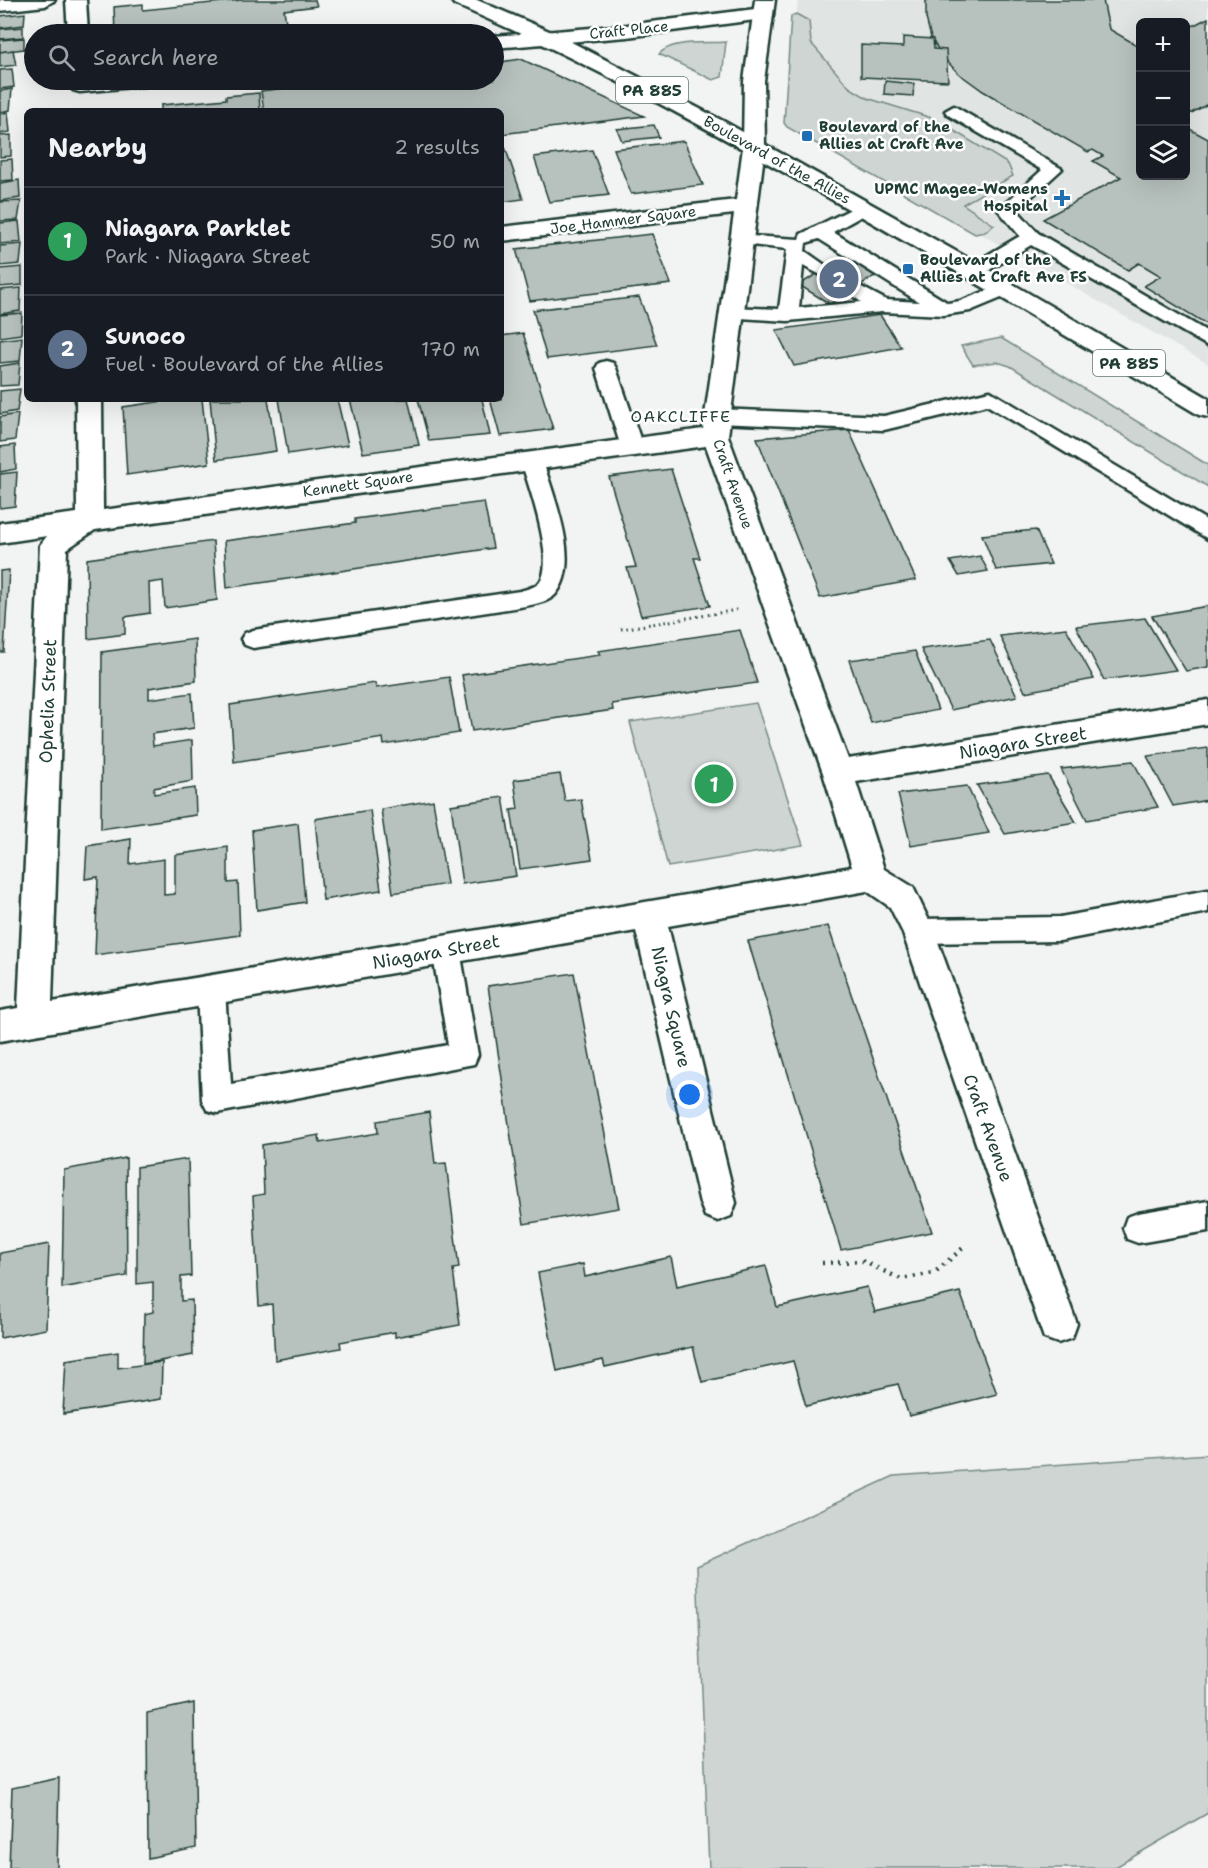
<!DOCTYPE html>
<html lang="en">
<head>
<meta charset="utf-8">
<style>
	body { margin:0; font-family:"Shantell Sans",sans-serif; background:#20242c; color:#f1f3f6 }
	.controls { position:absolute; right:18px; top:18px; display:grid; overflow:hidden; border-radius:9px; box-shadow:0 6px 24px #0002 }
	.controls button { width:54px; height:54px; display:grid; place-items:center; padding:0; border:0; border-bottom:2px solid #363941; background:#171b24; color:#f1f3f6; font:30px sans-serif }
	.you { position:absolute; left:690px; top:1095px; width:21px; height:21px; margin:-15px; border:4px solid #fff; border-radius:50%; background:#1a73e8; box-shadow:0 0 0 9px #1a73e833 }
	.badge { display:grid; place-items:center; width:39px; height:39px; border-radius:50%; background:#7c3aed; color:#fff; font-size:20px; font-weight:700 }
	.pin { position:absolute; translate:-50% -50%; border:3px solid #fff; box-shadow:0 2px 6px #0006 }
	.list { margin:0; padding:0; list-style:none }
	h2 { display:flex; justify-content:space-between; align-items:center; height:78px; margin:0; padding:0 24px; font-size:26px }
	h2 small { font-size:20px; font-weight:400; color:#9ea1a6 }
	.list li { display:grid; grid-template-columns:39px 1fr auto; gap:18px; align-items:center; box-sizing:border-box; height:108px; padding:0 24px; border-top:2px solid #363941 }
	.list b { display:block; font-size:22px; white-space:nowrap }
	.list p { margin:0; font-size:20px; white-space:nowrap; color:#9ea1a6 }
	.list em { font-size:20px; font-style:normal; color:#9ea1a6 }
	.icon { flex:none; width:33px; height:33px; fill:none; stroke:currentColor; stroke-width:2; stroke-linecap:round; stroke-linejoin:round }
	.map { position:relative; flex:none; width:1208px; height:1868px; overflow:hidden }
	.search { position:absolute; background:#171b24; box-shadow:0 6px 24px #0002; left:24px; top:24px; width:480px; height:66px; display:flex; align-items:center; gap:15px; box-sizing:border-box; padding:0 21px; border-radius:33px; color:#9ea1a6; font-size:22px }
	.panel { position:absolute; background:#171b24; box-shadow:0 6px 24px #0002; left:24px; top:108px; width:480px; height:294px; border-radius:9px }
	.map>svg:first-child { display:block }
	.built { fill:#e0e4e3; fill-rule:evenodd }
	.green { fill:#ced5d3; stroke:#768984; stroke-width:1.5 }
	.building { fill:#b7c1bd; stroke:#1f3d34; stroke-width:1.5 }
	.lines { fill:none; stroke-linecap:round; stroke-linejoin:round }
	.service-casing { stroke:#1f3d34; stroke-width:5 }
	.minor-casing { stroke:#1f3d34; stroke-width:5 }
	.secondary-casing { stroke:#1f3d34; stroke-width:5 }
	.primary-casing { stroke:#1f3d34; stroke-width:5 }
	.path-far1 { stroke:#1f3d34; stroke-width:3; stroke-dasharray:1.5 4; stroke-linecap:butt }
	.path { stroke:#1f3d34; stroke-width:4.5; stroke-dasharray:2 6; stroke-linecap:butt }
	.service { fill:#fff; fill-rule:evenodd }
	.minor { fill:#fff; fill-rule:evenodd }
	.secondary { fill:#fff; fill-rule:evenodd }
	.primary { fill:#fff; fill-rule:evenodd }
	.poi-dot { fill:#1f6fb2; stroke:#fff; stroke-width:2 }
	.labels { text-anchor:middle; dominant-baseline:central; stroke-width:5; stroke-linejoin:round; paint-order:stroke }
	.far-street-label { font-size:15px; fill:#1f3d34; stroke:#fff }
	.far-poi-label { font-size:15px; font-weight:bold; fill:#1f3d34; stroke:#fff; text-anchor:start }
	.shield { fill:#fff; stroke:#627771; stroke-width:1.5 }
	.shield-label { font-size:16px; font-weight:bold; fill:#1f3d34 }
	.far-neighbourhood-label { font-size:16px; letter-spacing:1.5px; fill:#1f3d34; stroke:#fff }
	.street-label { font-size:18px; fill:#1f3d34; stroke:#fff }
</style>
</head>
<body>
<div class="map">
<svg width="1208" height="1868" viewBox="0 0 1208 1868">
	<rect width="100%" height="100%" fill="#f2f3f3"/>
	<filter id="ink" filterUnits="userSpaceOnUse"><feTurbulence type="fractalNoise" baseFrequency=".0167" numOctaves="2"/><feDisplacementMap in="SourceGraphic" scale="12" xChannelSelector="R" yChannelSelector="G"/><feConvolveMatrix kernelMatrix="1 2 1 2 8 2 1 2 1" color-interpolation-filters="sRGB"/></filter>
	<g filter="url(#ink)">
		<path class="built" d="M798,0h410v364l-423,-242zM1140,22h46v154h-46z"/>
		<g class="green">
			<polygon points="796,14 809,21 811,43 849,87 867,98 935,119 1008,164 1013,176 963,204 994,225 985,232 975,234 787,127 784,123 791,16"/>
			<path d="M726,42l-4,35 -9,3 -54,-26c14,-15 47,-10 67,-12z"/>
			<polygon points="1001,338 1208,465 1208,487 1010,366 997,362 973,365 961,346"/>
			<polygon points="756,703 803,845 668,867 630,722"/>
			<polygon points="1208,1454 1208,1813 1114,1868 709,1868 697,1566 894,1476"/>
		</g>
		<g class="building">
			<polygon points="242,0 315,0 317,6 284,10 288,34 115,34 114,7 143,4 143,10"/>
			<polygon points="926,0 1103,0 1109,29 1140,47 1140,176 1186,176 1186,127 1208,139 1208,325 1144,286 1161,276 1139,263 1128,270 1043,219 1121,177 1093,161 1103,156 1093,150 1088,152 983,91 958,73 943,57 931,38 926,18"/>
			<polygon points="25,13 24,25 0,28 0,16"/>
			<polygon points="1208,18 1208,104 1186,116 1186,29"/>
			<polygon points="23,27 23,37 0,39 0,29"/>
			<polygon points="903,37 933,39 934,49 946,50 948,81 861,77 861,45 903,47"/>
			<polygon points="24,38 24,49 0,52 0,40"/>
			<polygon points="13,50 16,65 0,67 0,52"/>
			<polygon points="521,59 644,116 501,134 501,111 264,111 261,91 354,80 494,80 494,63"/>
			<polygon points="12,69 14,87 0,89 0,70"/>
			<polygon points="885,81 914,84 913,96 884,94"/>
			<polygon points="12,89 10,110 0,112 0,91"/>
			<polygon points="259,93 260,111 161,111 161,105 226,99 226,96"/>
			<polygon points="8,112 10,132 0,134 0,114"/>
			<polygon points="654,125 659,137 622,141 617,129"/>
			<polygon points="11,135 11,156 0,157 0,136"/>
			<polygon points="684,141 703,185 631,194 614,149"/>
			<polygon points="505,147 523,199 501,202 501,148"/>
			<polygon points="592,150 609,195 549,202 534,157"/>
			<polygon points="12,159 13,180 0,181 0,160"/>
			<polygon points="19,180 20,198 0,201 0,183"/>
			<polygon points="21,201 18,220 0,221 0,202"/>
			<polygon points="19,221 21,242 0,244 0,223"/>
			<polygon points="652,234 671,284 530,301 516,249"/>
			<polygon points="22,244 20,264 0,266 0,246"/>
			<polygon points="847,255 878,274 830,304 799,285"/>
			<polygon points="22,267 22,285 0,287 0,269"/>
			<polygon points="21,288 20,311 0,314 0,290"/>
			<polygon points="639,297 657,345 547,359 533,310"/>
			<polygon points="22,313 21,334 0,337 0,315"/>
			<polygon points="880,315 901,347 794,366 776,330"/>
			<polygon points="523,333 553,429 500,436 490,399 501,399 501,336"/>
			<polygon points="22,337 20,361 0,363 0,340"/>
			<polygon points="20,363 18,385 0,386 0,366"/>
			<polygon points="20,389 17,411 0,414 0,391"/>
			<polygon points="178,399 202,399 209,463 127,475 123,407"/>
			<polygon points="210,399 268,399 276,451 216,460"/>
			<polygon points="279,399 337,399 348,445 288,454"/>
			<polygon points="350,399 408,399 419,445 363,453"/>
			<polygon points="418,399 482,399 490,435 429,441"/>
			<polygon points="18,414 15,440 0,442 0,417"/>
			<polygon points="849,430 916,580 820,598 757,438"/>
			<polygon points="15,445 16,469 0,472 0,447"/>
			<polygon points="671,469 700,558 694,558 710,606 641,616 627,568 636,567 609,477"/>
			<polygon points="17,472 15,506 0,508 0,474"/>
			<polygon points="484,502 493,548 227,588 224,541 355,523 355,519"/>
			<polygon points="1036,530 1051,564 996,570 982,535"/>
			<polygon points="213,541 217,600 165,608 163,581 149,583 150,613 125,617 125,634 88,639 87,559"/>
			<polygon points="980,556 988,571 959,576 950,561"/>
			<polygon points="9,570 4,652 0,652 0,571"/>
			<polygon points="1208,606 1208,667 1186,671 1152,616"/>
			<polygon points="1145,618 1176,670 1104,680 1076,626"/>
			<polygon points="1066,628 1094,679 1025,692 1000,636"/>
			<polygon points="740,630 757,683 612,704 613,710 472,731 462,675 600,655 598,651"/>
			<polygon points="195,639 196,681 149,688 149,699 192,693 194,728 152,734 153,746 192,740 193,781 154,788 154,794 195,788 196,815 101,829 102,652"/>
			<polygon points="990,640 1017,696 951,710 921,649"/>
			<polygon points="915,651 938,710 871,723 849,660"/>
			<polygon points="449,677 459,733 384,745 383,738 234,762 230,705 375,683 376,688"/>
			<polygon points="1208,748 1208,800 1173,806 1147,756"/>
			<polygon points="1133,761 1158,807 1087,820 1061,769"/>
			<polygon points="560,774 565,801 581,799 592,859 520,869 511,810 518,809 514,780"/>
			<polygon points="1048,775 1076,822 1005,834 977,785"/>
			<polygon points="967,786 989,833 911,846 898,794"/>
			<polygon points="503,797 516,876 462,884 451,805"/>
			<polygon points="433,800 447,884 393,893 381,809"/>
			<polygon points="370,810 381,890 323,900 315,819"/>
			<polygon points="298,823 305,902 257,910 252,830"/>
			<polygon points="131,839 130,864 164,859 164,895 175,894 175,855 228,847 228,883 238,882 240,935 95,955 98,877 85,879 87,846"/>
			<polygon points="828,926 932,1232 841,1250 748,941"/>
			<polygon points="574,973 619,1208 524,1224 488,986"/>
			<polygon points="429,1112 435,1164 446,1163 459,1268 453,1269 460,1325 395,1337 395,1332 340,1342 341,1348 275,1360 272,1304 259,1306 253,1196 264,1194 262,1145 319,1135 320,1143 378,1133 377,1121"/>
			<polygon points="126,1158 127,1276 62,1288 64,1170"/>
			<polygon points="188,1159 191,1276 181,1277 181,1301 192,1300 193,1355 143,1364 144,1314 153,1312 153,1282 137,1284 137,1167"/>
			<polygon points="49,1244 46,1329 0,1338 0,1253"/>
			<polygon points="671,1257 677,1286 766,1266 777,1307 867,1287 875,1312 960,1292 997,1394 909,1416 898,1384 806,1406 793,1361 702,1382 693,1347 605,1367 603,1360 557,1371 538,1273 583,1264 585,1277"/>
			<polygon points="118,1352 118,1368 162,1362 161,1399 63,1414 66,1360"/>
			<polygon points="194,1703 196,1848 148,1858 147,1713"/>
			<polygon points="59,1778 57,1868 9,1868 12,1788"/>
		</g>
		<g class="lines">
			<defs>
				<g id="service">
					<polygon points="954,106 1062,169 1017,210 1038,233 1208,332 1208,346 1031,245 981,275 967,275 965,271 967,267 1020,236 998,210 1042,170 948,115 945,111"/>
					<path d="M863,203l9,5 -3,4 -36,20 115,71 12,-2 44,-17 10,6 -3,4 -41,17 -26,4 -62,-3 -94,9 -64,-4 -3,-4 3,-4 7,-2 48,2 8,-60 -54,-6 -2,-4 2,-4 66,4 2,-5zM819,239l100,63 -33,-2 -32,-17 -10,6 17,13 -62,6 4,-42 20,10 9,-6 -27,-19 1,-8z"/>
					<polygon points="606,361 613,363 616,368 643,447 639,452 625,452 621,447 596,368 599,363"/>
					<polygon points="990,391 1208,521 1208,539 987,405 884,430 717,423 710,421 707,416 710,411 717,409 884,416"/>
					<path d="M532,454l8,2 3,5c10,35 40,103 12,134 -8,8 -25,10 -35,12l-267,41 -8,-3 -4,-6 4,-6 8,-3 267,-39c6,-2 13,-3 18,-7 20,-18 -10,-100 -17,-123l3,-5z"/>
					<polygon points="1208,890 1208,912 1060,941 918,943 908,939 905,931 908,923 918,919 1060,917"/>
					<polygon points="446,938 456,942 460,950 478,1055 474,1064 217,1113 207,1110 202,1100 197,990 201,981 211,978 221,981 225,990 231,1084 448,1045 432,950 436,942"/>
					<polygon points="1208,1201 1208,1231 1138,1243 1127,1239 1123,1228 1127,1217 1138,1213"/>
				</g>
				<g id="minor">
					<polygon points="0,0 55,0 45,6 0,11"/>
					<polygon points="66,0 86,0 88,34 68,34"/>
					<polygon points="763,8 773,14 770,18 627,37 494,48 494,36 627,25"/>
					<polygon points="80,80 153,80 150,84 143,86 80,92 73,90 70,86 73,82"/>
					<path d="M754,141l8,1 3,5 -37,289 120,323 360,-59v24l-352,58 28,87 29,18 21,44 143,393 -5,14 -14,5 -14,-5 -5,-14 -137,-393 -12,-24 -23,-16 -199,35 68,277 -5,13 -13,5 -13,-5 -5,-13 -64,-272 -636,110v-30l18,-3 22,-463 7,-9 -47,7v-20l77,-10 -1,-114h26l1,111 600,-81 31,-215 -233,27v-14l235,-27 7,-53 3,-5zM706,446l117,327 29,94 -800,135 15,-453 28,-19z"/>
				</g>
				<polygon id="secondary" points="755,0 775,0 764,81 765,147 762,152 746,152 743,147 744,81"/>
				<path id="primary" d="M451,0h26l79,34 167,87 259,145 226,132v19l-9,-2c-124,-74 -249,-148 -375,-220 -121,-69 -242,-136 -370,-191z"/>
			</defs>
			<use href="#service" class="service-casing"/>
			<use href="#minor" class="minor-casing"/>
			<use href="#secondary" class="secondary-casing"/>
			<use href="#primary" class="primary-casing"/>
			<polyline class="path-far1" points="621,629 737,610"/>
			<polyline class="path" points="822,1263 862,1261 901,1279 934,1273 963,1248"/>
			<use href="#service" class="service"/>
			<use href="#minor" class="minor"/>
			<use href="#secondary" class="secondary"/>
			<use href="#primary" class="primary"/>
		</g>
	</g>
	<g class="poi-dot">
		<rect x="801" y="130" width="12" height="12" rx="3"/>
		<path d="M1059 189h6v6h6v6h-6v6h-6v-6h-6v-6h6z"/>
		<rect x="902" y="263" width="12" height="12" rx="3"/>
	</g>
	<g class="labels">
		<g class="far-street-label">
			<text transform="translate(629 30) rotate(-6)">Craft Place</text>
			<text transform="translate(777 160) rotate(29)">Boulevard of the Allies</text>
			<text transform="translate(623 220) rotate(-7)">Joe Hammer Square</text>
			<text transform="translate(358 484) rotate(-8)">Kennett Square</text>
			<text transform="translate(733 484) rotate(71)">Craft Avenue</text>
		</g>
		<g class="far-poi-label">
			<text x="819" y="127">Boulevard of the<tspan x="819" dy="17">Allies at Craft Ave</tspan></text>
			<text x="1048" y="189" text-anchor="end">UPMC Magee-Womens<tspan x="1048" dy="17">Hospital</tspan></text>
			<text x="920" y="260">Boulevard of the<tspan x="920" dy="17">Allies at Craft Ave FS</tspan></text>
		</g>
		<g class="shield">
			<rect x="616" y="77" width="72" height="26" rx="4.5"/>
			<rect x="1093" y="350" width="72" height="26" rx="4.5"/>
		</g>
		<g class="shield-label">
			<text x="652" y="90">PA 885</text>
			<text x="1129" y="363">PA 885</text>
		</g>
		<g class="far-neighbourhood-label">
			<text x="681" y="416">OAKCLIFFE</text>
		</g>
		<g class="street-label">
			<text transform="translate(48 701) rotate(-88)">Ophelia Street</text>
			<text transform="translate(1023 743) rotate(-9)">Niagara Street</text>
			<text transform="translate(436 952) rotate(-10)">Niagara Street</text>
			<text transform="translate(671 1007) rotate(77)">Niagra Square</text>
			<text transform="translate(988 1128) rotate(70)">Craft Avenue</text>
		</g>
	</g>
</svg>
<div class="controls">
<button>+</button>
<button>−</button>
<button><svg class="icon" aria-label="layers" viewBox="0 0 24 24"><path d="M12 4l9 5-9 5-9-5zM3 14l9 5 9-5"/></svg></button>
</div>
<div class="you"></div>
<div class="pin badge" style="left:714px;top:784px;background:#2e9e5b">1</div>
<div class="pin badge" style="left:839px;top:279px;background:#5c6f8a">2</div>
<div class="search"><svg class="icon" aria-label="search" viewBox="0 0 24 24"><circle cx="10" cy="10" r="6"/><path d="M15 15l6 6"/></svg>Search here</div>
<section class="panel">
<h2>Nearby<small>2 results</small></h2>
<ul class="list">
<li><span class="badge" style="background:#2e9e5b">1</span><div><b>Niagara Parklet</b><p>Park · Niagara Street</p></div><em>50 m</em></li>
<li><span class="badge" style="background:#5c6f8a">2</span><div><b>Sunoco</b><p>Fuel · Boulevard of the Allies</p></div><em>170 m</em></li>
</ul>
</section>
</div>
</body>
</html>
